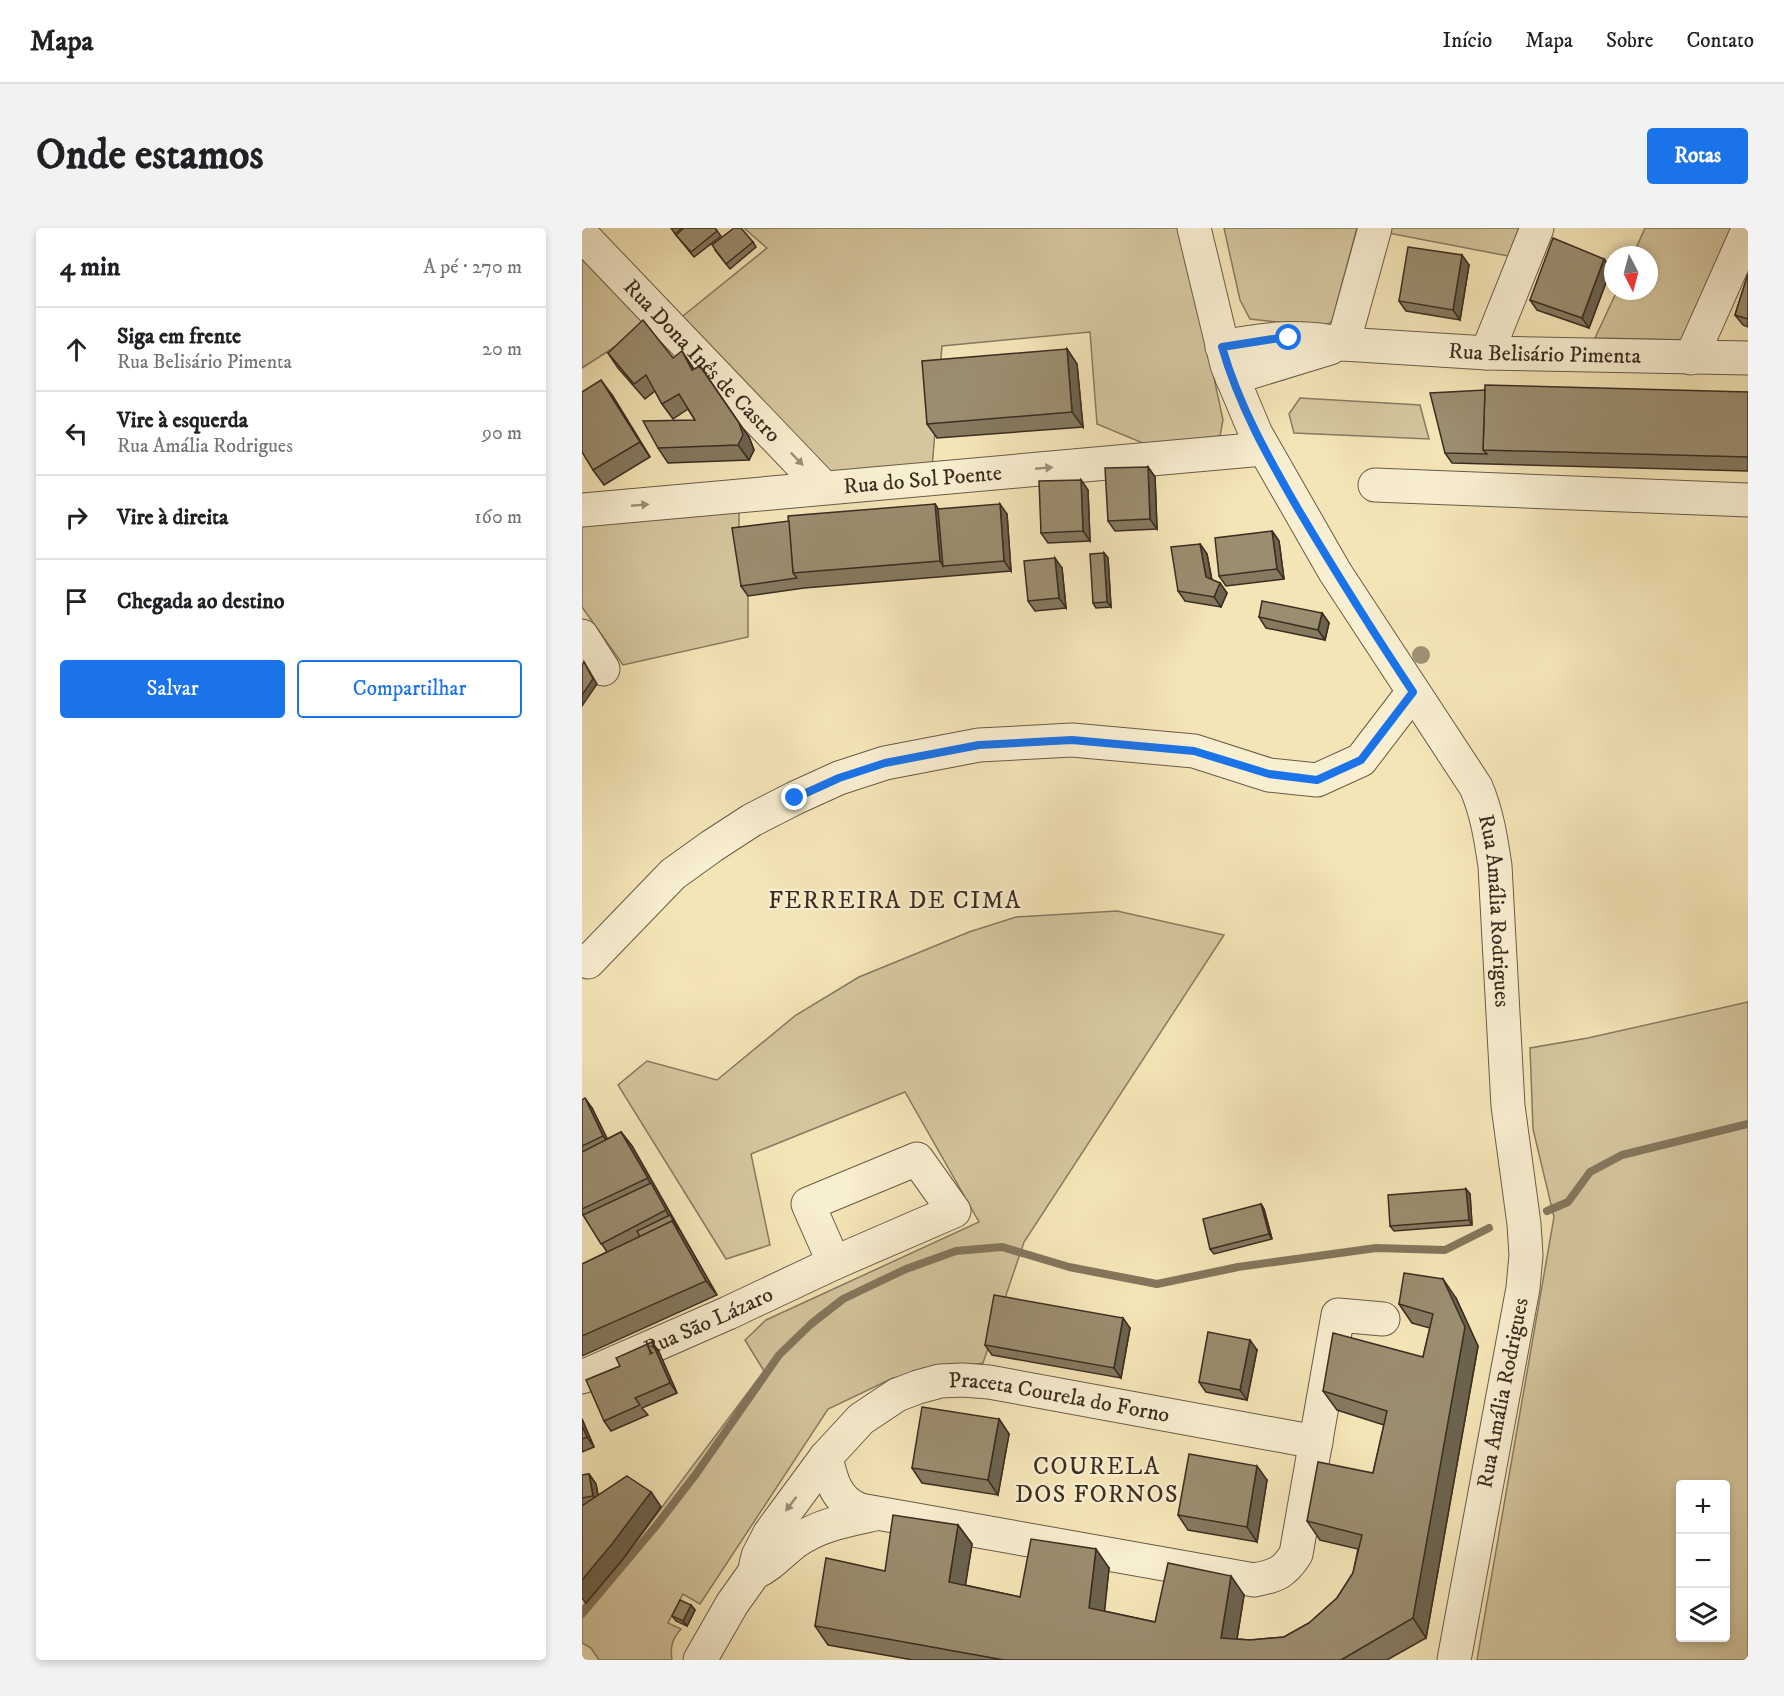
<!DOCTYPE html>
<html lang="pt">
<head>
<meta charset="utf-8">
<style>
	body { margin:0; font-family:"IM FELL DW Pica",serif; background:#f2f2f2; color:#202124 }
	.controls { position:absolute; right:18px; bottom:18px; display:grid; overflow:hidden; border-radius:6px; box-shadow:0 3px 9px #0003 }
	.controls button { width:54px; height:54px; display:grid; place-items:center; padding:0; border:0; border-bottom:2px solid #e0e0e0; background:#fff; color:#202124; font:30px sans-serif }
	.compass { position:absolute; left:1022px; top:18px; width:54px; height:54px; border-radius:50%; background:#fff; box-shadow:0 3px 9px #0003; rotate:174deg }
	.stop { position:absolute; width:18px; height:18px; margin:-14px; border:4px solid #1a73e8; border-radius:50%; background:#fff }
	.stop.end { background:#1a73e8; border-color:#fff; box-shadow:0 2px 6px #0008 }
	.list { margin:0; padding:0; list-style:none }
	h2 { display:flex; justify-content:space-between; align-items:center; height:78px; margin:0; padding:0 24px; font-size:26px }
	h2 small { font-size:20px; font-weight:400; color:#757577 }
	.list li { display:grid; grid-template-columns:39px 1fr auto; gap:18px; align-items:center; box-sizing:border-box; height:84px; padding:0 24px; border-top:2px solid #e0e0e0 }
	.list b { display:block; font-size:22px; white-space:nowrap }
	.list p { margin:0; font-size:20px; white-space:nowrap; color:#757577 }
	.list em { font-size:20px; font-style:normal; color:#757577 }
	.actions { display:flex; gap:12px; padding:18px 24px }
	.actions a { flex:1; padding:14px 0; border:2px solid #1a73e8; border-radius:6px; text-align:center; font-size:21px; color:#1a73e8 }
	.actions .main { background:#1a73e8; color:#fff }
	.icon { flex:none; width:33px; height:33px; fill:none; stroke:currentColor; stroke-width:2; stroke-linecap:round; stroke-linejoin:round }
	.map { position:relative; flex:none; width:1166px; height:1432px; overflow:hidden; border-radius:6px }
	header { display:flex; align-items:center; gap:36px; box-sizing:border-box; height:84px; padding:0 30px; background:#fff; border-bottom:2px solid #e0e0e0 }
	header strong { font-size:28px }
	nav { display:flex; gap:33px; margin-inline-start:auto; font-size:21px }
	.intro { display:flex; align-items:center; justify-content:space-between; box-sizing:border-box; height:144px; padding:0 36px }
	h1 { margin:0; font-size:42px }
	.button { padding:15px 27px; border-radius:6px; background:#1a73e8; color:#fff; font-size:21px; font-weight:700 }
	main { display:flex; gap:36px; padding:0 36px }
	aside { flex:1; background:#fff; border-radius:6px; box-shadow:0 3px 9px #0003 }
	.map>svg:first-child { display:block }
	.green { fill:#d5c69e; stroke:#887a60; stroke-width:1.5; fill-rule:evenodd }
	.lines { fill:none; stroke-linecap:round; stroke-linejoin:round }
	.stream { stroke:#84765c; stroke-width:8 }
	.minor-casing { stroke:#695b46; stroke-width:35 }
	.minor { stroke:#f8eed0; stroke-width:33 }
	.tree { fill:#9f9172 }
	.wall { fill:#85795f; stroke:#3b2d21; stroke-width:1.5 }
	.shaded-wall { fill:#6c634e; stroke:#3b2d21; stroke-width:1.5 }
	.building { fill:#9b8d6f; stroke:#3b2d21; stroke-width:1.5 }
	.oneway { fill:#9a8e78 }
	.route { stroke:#1a73e8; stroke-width:8 }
	.labels { text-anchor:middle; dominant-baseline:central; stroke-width:4.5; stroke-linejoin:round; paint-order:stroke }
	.street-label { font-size:22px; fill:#3b2d21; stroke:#f8eed0 }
	.neighbourhood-label { font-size:24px; letter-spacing:1.5px; fill:#3b2d21; stroke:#f8eed0 }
</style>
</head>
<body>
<header>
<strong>Mapa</strong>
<nav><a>Início</a><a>Mapa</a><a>Sobre</a><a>Contato</a></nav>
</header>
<div class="intro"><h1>Onde estamos</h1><a class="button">Rotas</a></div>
<main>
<aside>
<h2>4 min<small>A pé · 270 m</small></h2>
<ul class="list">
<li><svg class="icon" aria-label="ahead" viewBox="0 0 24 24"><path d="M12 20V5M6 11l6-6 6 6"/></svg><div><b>Siga em frente</b><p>Rua Belisário Pimenta</p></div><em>20 m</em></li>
<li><svg class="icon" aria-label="left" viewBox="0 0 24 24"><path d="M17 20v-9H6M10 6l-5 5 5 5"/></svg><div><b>Vire à esquerda</b><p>Rua Amália Rodrigues</p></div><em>90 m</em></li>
<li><svg class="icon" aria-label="right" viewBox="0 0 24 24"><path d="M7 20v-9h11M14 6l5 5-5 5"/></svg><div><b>Vire à direita</b></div><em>160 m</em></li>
<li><svg class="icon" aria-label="arrive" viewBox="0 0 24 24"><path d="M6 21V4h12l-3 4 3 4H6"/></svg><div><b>Chegada ao destino</b></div></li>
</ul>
<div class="actions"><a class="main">Salvar</a><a>Compartilhar</a></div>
</aside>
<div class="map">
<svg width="1166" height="1432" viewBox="0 0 1166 1432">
	<rect width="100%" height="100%" fill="#f4e5b7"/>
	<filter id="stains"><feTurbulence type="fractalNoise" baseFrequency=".00333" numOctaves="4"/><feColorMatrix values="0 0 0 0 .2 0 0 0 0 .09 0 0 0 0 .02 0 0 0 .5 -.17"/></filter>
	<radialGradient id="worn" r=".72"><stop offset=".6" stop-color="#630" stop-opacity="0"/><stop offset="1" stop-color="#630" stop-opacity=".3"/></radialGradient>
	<g class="green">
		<polygon points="162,0 600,0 641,192 638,208 563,216 515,196 508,104 360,118 350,240 246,249 96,92 185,20"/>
		<polygon points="642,0 775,0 750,93 741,99 668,91 658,72"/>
		<polygon points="808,0 938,0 926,28 806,5"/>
		<polygon points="1063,0 1150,0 1101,112 1013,110 1035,63 1067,63 1067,27 1051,27"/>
		<polygon points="0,26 68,96 0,140"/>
		<polygon points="718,170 838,177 847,211 712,205 707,186"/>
		<polygon points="157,283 157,310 166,368 166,409 41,437 0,379 0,295"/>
		<path d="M535,683l107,24 -200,307 -41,121 -90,15 -65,31 -128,195 -17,-10 -15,29 13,6c-9,10 -11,18 -9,31h-73l-8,-12 -9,-5v-36l41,-48 141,-188 -19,-31 21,-20 213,-98 -74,-130 -154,62 19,91 -44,14 -108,-174 29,-24 70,19 79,-65 63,-38 110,-45 47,-15z"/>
		<path d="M1166,774v658h-271l77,-443 -21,-88 -3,-81 58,-10zM1098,1256h46v154h-46z"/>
	</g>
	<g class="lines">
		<g class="stream">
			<polyline points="965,983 986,974 1008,944 1040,927 1166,896"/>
			<polyline points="0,1386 74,1298 114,1246 197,1127 229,1096 261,1071 324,1041 374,1023 420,1019 487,1039 575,1056 656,1039 794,1020 863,1022 907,1000"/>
		</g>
		<defs>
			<g id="minor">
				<path id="s1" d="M612,0l33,137 29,69 79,138 141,215c11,26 15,52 19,79l13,240 16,118 2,31 -3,33 -69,372"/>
				<path id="s2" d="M0,7l241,252"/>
				<polyline points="761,116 793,0"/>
				<path id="s3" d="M640,119c41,-8 79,-13 121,-3l144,9 261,5"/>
				<polyline points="905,125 955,0"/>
				<polyline points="1109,130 1166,2"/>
				<polyline points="650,150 748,120"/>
				<polyline points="793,257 1166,272"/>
				<path id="s4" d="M0,282l681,-61"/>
				<polyline points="0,408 21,441"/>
				<polyline points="6,734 91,646 130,618 170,592 213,570 257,550 303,535 397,517 490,512 612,523 687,547 735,552 779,532 831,464"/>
				<polygon points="335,931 372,983 252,1035 226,976"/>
				<path id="s5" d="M0,1149l146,-64 106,-50"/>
				<path d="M244,1229c5,23 10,44 34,53l394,70c22,-4 30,-7 42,-26l42,-239 45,4"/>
				<path d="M172,1345c16,-7 27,-20 41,-31 24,-17 52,-22 80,-28"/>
				<path id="s6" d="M118,1432l32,-56 22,-31 4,-17 12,-23 56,-76 35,-38 36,-24 21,-8 22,-6 23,-1 26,2 327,60"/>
			</g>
		</defs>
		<use href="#minor" class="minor-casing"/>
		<use href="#minor" class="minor"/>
	</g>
	<circle class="tree" cx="839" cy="427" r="9"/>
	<g class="wall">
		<polygon points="89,0 100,0 93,6"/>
		<polygon points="133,0 139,8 112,29 94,7"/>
		<polygon points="171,14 174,19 148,41 133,22"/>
		<polygon points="1022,31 1029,41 1007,100 955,82 948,72"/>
		<polygon points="887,37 878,92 824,83 817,73"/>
		<polygon points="1166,46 1166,99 1161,97 1153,87"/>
		<polygon points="485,121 495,136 501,199 355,210 345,196"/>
		<polygon points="26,125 91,130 112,141 167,209 172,222 167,232 86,235 76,220 113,192 106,181 91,191 80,176 73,163 63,171 36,140"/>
		<polygon points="1166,164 1166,243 870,235 863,225"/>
		<polygon points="30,167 68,229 22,257 11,242"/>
		<polygon points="566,239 573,249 575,301 533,303 526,293"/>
		<polygon points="499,252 506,262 508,313 466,315 459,305"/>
		<polygon points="353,276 356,281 425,286 429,343 222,360 166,368 159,358"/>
		<polygon points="690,303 697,313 702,351 644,358 637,348"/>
		<polygon points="618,316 625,326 630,352 638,355 645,365 639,379 603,373 596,363"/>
		<polygon points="522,325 526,330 529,379 514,380 511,375"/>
		<polygon points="480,340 484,380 453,383 446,373"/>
		<polygon points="740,385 747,395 743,412 684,400 677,389"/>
		<polygon points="0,872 10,880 25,911 39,904 50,918 135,1067 0,1128 0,1036 25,1024 0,985"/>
		<polygon points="884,961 888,966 890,997 812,1003 808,998"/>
		<polygon points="679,976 682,981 690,1011 632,1026 628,1021"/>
		<polygon points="874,1070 896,1118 844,1410 805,1432 331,1432 246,1417 233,1398 303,1343 376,1297 390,1316 383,1357 438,1369 527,1340 522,1383 573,1394 662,1367 655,1411 668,1412 702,1409 727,1395 755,1370 771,1345 776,1321 738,1312 725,1293 791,1245 802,1197 755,1182 741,1163 841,1129 848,1100 830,1095 817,1076"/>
		<polygon points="548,1100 539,1150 410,1127 403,1117"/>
		<polygon points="70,1114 77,1124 95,1165 60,1180 66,1187 29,1203 22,1193 38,1138"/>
		<polygon points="675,1122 665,1172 624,1164 617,1154"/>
		<polygon points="0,1191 12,1219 0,1224"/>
		<polygon points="417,1191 427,1206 416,1267 340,1255 330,1240"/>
		<polygon points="7,1246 14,1256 16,1267 69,1264 79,1279 41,1331 4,1375 0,1370 0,1247"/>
		<polygon points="685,1252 675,1314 606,1302 596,1287"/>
		<polygon points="109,1377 113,1382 105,1398 94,1393 90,1388"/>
	</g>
	<g class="shaded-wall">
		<polygon points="880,27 887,37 878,92 871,82"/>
		<polygon points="1022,31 1029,41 1007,100 1000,90"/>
		<polygon points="485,121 495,136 501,199 490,184"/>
		<polygon points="100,123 110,138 121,156 110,142"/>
		<polygon points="118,138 167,209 172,222 167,232 156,217"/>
		<polygon points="19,152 30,167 68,229 58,214"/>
		<polygon points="566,239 573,249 575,301 568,291"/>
		<polygon points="499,252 506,262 508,313 501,303"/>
		<polygon points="353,276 363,291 361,338 358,333"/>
		<polygon points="418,276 425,286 429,343 422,333"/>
		<polygon points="690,303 697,313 702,351 695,341"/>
		<polygon points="618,316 625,326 631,359 624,349"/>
		<polygon points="522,325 526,330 529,379 525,374"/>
		<polygon points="473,330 480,340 484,380 477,370"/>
		<polygon points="638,355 645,365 639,379 632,369"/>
		<polygon points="740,385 747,395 743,412 736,402"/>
		<polygon points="2,434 15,456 0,478 0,467"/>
		<polygon points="3,870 10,880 29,918 21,908"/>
		<polygon points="39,904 50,918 135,1067 124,1053"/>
		<polygon points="884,961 888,966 890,997 887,992"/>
		<polygon points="679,976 682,981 690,1011 687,1006"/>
		<polygon points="861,1051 874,1070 896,1118 844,1410 831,1390"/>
		<polygon points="541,1090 548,1100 539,1150 532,1140"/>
		<polygon points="668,1112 675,1122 665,1172 658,1162"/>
		<polygon points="70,1114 77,1124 95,1165 88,1155"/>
		<polygon points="0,1191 12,1219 5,1209 0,1198"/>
		<polygon points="417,1191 427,1206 416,1267 406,1252"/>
		<polygon points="675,1238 685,1252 675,1314 665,1299"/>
		<polygon points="7,1246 14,1256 18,1278 11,1268"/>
		<polygon points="69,1264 79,1279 41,1331 4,1375 0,1370 0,1352"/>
		<polygon points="376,1297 390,1316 381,1373 367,1354"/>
		<polygon points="514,1321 527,1340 521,1399 507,1380"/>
		<polygon points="649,1348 662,1367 652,1429 639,1410"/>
		<polygon points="109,1377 113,1382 105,1398 101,1393"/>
	</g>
	<g class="building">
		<polygon points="102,0 133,0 135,3 109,24 94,7"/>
		<polygon points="152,0 159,0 171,14 144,36 130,17"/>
		<polygon points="971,10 1022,31 1000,90 948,72"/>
		<polygon points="826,19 880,27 871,82 817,73"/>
		<polygon points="1166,46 1166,91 1153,87"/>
		<polygon points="61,92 91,130 100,123 110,142 118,138 157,195 161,207 156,217 76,220 61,193 113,192 97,166 80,176 64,147 52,156 26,125"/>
		<polygon points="485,121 490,184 345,196 340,133"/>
		<polygon points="19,152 58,214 11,242 0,224 0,164"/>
		<polygon points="903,157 1166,164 1166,229 901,222"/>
		<polygon points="903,162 901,222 905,226 863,225 848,165"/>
		<polygon points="566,239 568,291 526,293 523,240"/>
		<polygon points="499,252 501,303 459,305 457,253"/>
		<polygon points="353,276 358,333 211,345 206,288"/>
		<polygon points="418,276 422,333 361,338 356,281"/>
		<polygon points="207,293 211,345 215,350 159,358 150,300"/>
		<polygon points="690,303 695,341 637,348 633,310"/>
		<polygon points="618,316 624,349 638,355 632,369 596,363 589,319"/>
		<polygon points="522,325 525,374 511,375 508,326"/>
		<polygon points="473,330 477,370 446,373 442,333"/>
		<polygon points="680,373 740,385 736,402 677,389"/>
		<polygon points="2,434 11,451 0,467 0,437"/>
		<polygon points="3,870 21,908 0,918 0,872"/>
		<polygon points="39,904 66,950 0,981 0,924"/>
		<polygon points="69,955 84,982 19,1016 1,987"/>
		<polygon points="884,961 887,992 808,998 806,967"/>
		<polygon points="679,976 687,1006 628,1021 621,991"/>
		<polygon points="88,987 97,1003 90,993 58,1009 55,1003"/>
		<polygon points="90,993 124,1053 0,1108 0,1036"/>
		<polygon points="822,1045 861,1051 883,1099 831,1390 759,1432 422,1432 233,1398 244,1330 303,1343 311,1287 376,1297 367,1354 438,1369 449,1311 514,1321 507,1380 573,1394 586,1335 649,1348 639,1410 668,1412 702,1409 727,1395 755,1370 771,1345 780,1307 725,1293 736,1234 791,1245 805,1183 741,1163 751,1105 841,1129 851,1086 817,1076"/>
		<polygon points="412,1067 541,1090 532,1140 403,1117"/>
		<polygon points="626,1104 668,1112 658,1162 617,1154"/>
		<polygon points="70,1114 88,1155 53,1170 58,1177 22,1193 4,1152 38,1138 34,1130"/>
		<polygon points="340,1179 417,1191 406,1252 330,1240"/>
		<polygon points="0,1198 5,1209 0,1211"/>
		<polygon points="607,1226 675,1238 665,1299 596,1287"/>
		<polygon points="7,1246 11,1268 0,1270 0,1247"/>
		<polygon points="45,1248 69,1264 30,1316 0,1352 0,1278"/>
		<polygon points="98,1372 109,1377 101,1393 90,1388"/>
	</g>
	<defs><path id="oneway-solid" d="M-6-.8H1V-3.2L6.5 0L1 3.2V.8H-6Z" transform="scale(1.5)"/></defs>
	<g class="oneway">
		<use href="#oneway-solid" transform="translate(215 231) rotate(46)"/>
		<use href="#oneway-solid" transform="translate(462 240) rotate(-5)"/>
		<use href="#oneway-solid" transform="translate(58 277) rotate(-5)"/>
		<use href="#oneway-solid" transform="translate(209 1276) rotate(127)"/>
	</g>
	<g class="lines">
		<path class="route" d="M213,570l44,-20 46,-15 94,-18 93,-5 122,11 75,23 48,6 44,-20 52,-68c-40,-60 -78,-121 -115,-183 -30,-52 -59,-103 -76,-162l51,-8 16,-1"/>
	</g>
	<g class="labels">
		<g class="street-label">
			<text stroke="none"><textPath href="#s3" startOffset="324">Rua Belisário Pimenta</textPath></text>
			<text stroke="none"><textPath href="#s2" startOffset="174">Rua Dona Inês de Castro</textPath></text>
			<text stroke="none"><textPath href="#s4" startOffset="342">Rua do Sol Poente</textPath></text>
			<text stroke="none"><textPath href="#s1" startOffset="758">Rua Amália Rodrigues</textPath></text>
			<text stroke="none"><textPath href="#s5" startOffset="138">Rua São Lázaro</textPath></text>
			<text transform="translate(921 1165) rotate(-79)">Rua Amália Rodrigues</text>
			<text stroke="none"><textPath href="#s6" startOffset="501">Praceta Courela do Forno</textPath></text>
		</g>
		<g class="neighbourhood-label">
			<text x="313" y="673">FERREIRA DE CIMA</text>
			<text x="515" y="1239">COURELA<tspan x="515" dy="28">DOS FORNOS</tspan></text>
		</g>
	</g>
	<rect width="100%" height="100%" filter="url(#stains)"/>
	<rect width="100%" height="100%" fill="url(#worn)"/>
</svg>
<div class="controls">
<button>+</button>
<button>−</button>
<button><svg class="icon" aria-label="layers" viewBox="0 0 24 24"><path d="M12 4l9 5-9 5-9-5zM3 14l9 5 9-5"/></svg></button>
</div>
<svg class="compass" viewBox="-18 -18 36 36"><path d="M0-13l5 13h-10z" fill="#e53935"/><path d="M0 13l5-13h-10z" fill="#757577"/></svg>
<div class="stop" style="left:707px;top:110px"></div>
<div class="stop end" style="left:213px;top:570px"></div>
</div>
</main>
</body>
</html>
